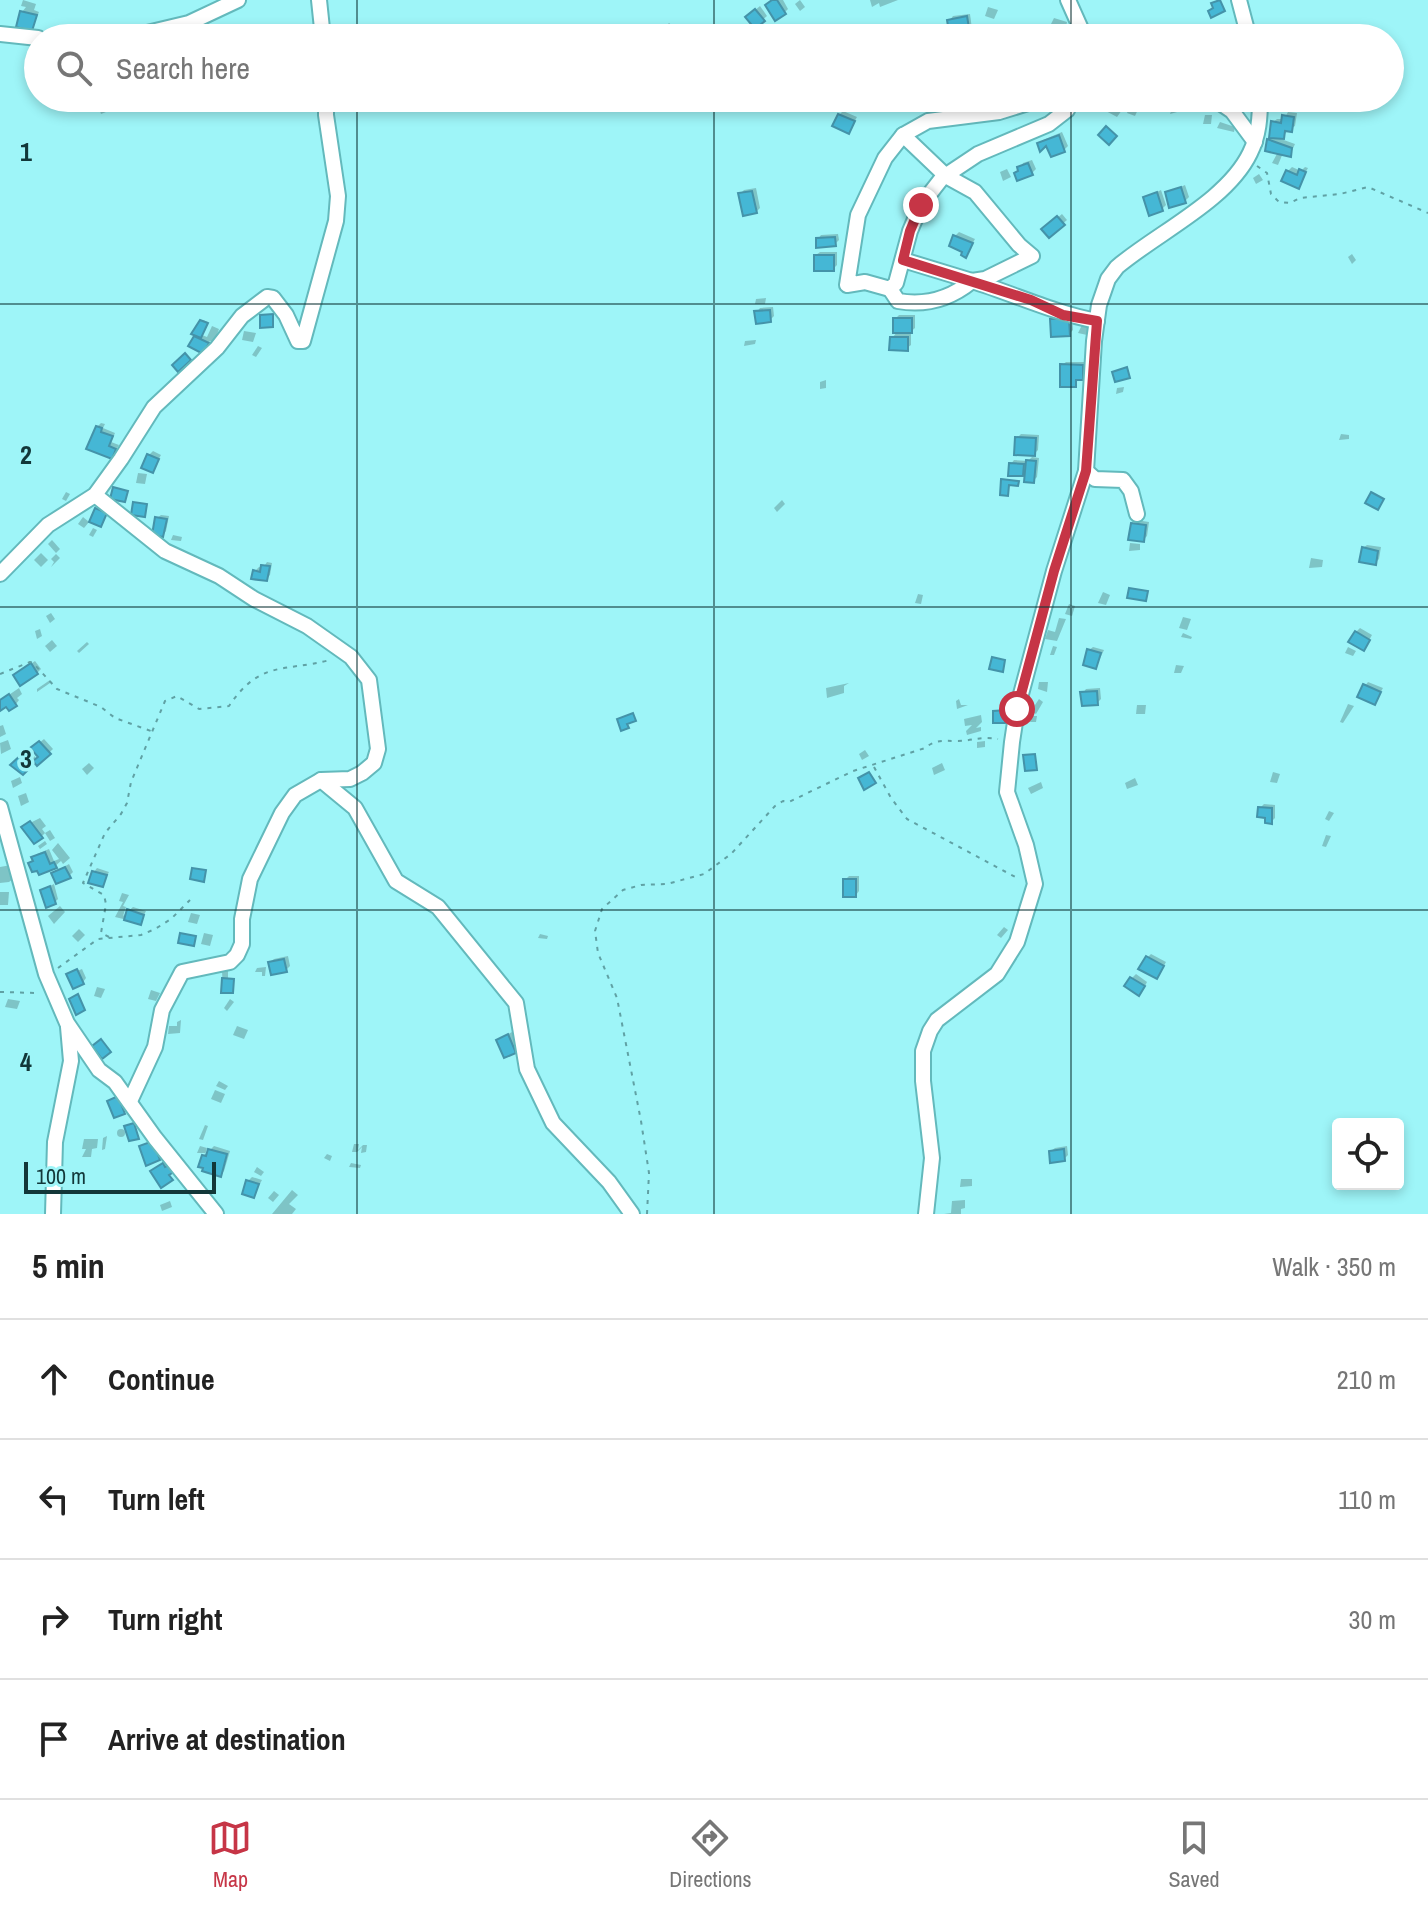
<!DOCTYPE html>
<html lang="en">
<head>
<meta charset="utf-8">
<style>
	body { margin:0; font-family:"Archivo Narrow",sans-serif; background:#f2f2f2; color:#222 }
	.controls { position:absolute; right:24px; bottom:24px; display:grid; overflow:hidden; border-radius:8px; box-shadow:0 4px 12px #0003 }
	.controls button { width:72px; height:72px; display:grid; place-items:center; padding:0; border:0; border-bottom:2px solid #e0e0e0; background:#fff; color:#222; font:40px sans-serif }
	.scale { position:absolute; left:24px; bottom:20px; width:192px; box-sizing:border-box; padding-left:8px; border:4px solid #123739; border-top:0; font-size:22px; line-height:28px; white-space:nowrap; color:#123739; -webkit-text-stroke:6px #9ef5f8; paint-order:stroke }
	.stop { position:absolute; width:24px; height:24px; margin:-18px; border:6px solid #c63546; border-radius:50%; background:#fff }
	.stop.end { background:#c63546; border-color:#fff; box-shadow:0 2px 8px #0008 }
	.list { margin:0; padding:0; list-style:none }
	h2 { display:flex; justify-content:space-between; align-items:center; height:104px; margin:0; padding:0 32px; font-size:34px }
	h2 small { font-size:26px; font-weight:400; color:#767676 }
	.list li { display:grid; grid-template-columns:52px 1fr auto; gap:24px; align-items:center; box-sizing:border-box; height:120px; padding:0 32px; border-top:2px solid #e0e0e0 }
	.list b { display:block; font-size:30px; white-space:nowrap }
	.list em { font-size:26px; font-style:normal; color:#767676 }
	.icon { flex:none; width:44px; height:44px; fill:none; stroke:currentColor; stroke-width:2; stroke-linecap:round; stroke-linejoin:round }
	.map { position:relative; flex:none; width:1428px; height:1214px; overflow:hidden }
	.search { position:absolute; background:#fff; box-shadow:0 4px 12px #0003; left:24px; right:24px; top:24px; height:88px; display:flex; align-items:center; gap:20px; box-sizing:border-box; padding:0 28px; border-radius:44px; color:#767676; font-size:30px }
	.sheet { height:584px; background:#fff }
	nav { display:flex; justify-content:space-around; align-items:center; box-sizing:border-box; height:112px; border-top:2px solid #e0e0e0; background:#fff; font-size:22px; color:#767676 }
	nav a { display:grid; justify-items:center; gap:4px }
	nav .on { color:#c63546 }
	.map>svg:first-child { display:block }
	.shadow { fill:#0003 }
	.building { fill:#45b7d5; stroke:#4493a9; stroke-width:2 }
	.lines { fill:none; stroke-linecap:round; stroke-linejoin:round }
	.street-casing { stroke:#63b9bc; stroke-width:18 }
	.path { stroke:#60a1a4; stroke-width:2; stroke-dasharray:4 6; stroke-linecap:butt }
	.street { stroke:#fff; stroke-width:14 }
	.route { stroke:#c63546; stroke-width:10 }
	.grid { fill:none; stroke:#123739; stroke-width:2; stroke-opacity:0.55 }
	.grid-label { font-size:26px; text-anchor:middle; font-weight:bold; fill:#123739; stroke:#9ef5f8; stroke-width:7; stroke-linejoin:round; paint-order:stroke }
</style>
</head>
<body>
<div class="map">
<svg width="1428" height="1214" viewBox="0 0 1428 1214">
	<rect width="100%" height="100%" fill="#9ef5f8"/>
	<g class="shadow">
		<polygon points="23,0 36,4 34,10 39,12 32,29 22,12 26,7 21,6"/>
		<polygon points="773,0 783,0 788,9 785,12"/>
		<polygon points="800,0 805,7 800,11 795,4"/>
		<polygon points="870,0 898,0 880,7 879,3 872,7"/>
		<polygon points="760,6 767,16 755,26 747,17"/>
		<polygon points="988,7 998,10 994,19 985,16"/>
		<polygon points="970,14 972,29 969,32 950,20 953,16"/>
		<polygon points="1054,18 1067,22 1066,27 1051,24"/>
		<polygon points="669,23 674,27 668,33 663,29"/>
		<polygon points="945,30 946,37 936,38 935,31"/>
		<polygon points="1049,31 1054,33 1053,38 1046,38"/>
		<polygon points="1067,32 1074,33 1073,38 1065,38"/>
		<polygon points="34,41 38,41 38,57 30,56 31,45"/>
		<polygon points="1109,98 1115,101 1113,105 1122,110 1117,117 1104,110"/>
		<polygon points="1171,98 1188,98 1171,103"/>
		<polygon points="1239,98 1257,98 1250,103 1249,99 1241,103"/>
		<polygon points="1358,99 1357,106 1345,106 1346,100"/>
		<polygon points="852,100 860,106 855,112 847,106"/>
		<polygon points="1087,100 1095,104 1092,108 1084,105"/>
		<polygon points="104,102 106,112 101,114 99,108 91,111 91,106"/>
		<polygon points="1132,102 1140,105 1135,116 1127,113"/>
		<polygon points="1182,106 1188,106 1188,109 1170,114 1172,109 1181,109"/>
		<polygon points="843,111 857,117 849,131 839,115"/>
		<polygon points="1288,112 1297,113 1295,126 1288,130 1281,139 1295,144 1290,155 1283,153 1278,165 1272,163 1278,152 1269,140 1273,122 1277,119 1284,119"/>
		<polygon points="1205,115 1212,115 1211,124 1203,124"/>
		<polygon points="1220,122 1235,127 1234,132 1217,128"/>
		<polygon points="1062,132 1068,146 1064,150 1048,144 1041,150 1039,143 1043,140"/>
		<polygon points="1032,160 1036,169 1032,173 1020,170 1023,163"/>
		<polygon points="1292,167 1301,171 1305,167 1308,168 1298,186 1288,171"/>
		<polygon points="1007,169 1011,177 1003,181 1000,172"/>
		<polygon points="1259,174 1263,180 1256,184 1253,178"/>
		<polygon points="1185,185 1189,197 1185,201 1167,193"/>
		<polygon points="756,188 760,208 756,212 740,194 744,190"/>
		<polygon points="1161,190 1166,205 1162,209 1145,198"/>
		<polygon points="1062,214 1067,220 1049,235 1044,229"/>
		<polygon points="959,232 975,239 966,255 955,236"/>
		<polygon points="838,234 839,240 835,244 818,239 821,235"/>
		<polygon points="820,252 837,252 837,265 833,269 816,255"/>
		<polygon points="1352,254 1356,260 1352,264 1348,257"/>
		<polygon points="766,298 765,304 755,304 756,299"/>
		<polygon points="773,307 774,316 770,320 757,312 760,308"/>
		<polygon points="899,315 915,315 915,328 908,334 911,334 911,345 907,348 892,338 898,331 895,319"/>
		<polygon points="1072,315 1073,330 1069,334 1052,320 1056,316"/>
		<polygon points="203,320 208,322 202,335 207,337 212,326 219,329 214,343 210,341 203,351 195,337 198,335 194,333"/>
		<polygon points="1083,323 1090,323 1087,335 1078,333"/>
		<polygon points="244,331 256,333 253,342 242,340"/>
		<polygon points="756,340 755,344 744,346 745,341"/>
		<polygon points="258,346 262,348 256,357 252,355"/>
		<polygon points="1066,362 1086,362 1086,374 1079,378 1075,385 1062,365"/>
		<polygon points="826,380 826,388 820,389 820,382"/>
		<polygon points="1124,387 1123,392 1116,394 1117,388"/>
		<polygon points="101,423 105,424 103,428 115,433 111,442 119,445 112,457 97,427"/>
		<polygon points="1021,434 1039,435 1038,450 1034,454 1017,438"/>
		<polygon points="1341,434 1349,435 1349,439 1339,440"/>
		<polygon points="153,451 161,455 152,471 149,455"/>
		<polygon points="1032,457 1039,458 1037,477 1033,481 1027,469 1022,474 1011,464 1014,460 1028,461"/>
		<polygon points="138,473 147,474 145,484 136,483"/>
		<polygon points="66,492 70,494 66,501 62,499"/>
		<polygon points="782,500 785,504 777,512 774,508"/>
		<polygon points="161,515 169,516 166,531 163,535 157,518"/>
		<polygon points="83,517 89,522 84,528 78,524"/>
		<polygon points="1136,520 1149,522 1147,536 1143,540 1133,524"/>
		<polygon points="93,528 97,530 93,537 89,535"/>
		<polygon points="173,535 182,537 181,541 171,540"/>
		<polygon points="52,540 60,549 56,553 48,544"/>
		<polygon points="1130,543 1140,544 1140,550 1129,551"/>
		<polygon points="1367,545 1381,547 1379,559 1375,563 1363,548"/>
		<polygon points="41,553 48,560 41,567 34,560"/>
		<polygon points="56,554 60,558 51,567 54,562 51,559"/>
		<polygon points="1311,558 1323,560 1322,567 1309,568"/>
		<polygon points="267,562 272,563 270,575 266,579 255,571 259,567 263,568"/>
		<polygon points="1103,592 1110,595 1106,605 1098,603"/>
		<polygon points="918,594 923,595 921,604 915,603"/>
		<polygon points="1069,604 1075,606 1072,616 1065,614"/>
		<polygon points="51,613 55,619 50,623 46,616"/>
		<polygon points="1183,617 1191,619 1187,630 1179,628"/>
		<polygon points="1059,618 1066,619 1057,641 1045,639 1048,630 1055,632"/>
		<polygon points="1360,628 1372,635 1367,644 1356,632"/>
		<polygon points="40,629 42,636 37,639 35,631"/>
		<polygon points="1183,633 1192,637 1191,639 1181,637"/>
		<polygon points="52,640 57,646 50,652 45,646"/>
		<polygon points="87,642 89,644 79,653 77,651"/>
		<polygon points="1053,646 1057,647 1054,655 1050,655"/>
		<polygon points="1093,647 1104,650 1096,667 1089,650"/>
		<polygon points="1348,647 1356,651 1353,656 1345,653"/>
		<polygon points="35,661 41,669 37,673 19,672"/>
		<polygon points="1176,665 1184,666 1181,673 1174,673"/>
		<polygon points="50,680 50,683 37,692 37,689"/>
		<polygon points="1039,682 1048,682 1047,692 1038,689"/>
		<polygon points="1368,682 1383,688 1375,702 1365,686"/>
		<polygon points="849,683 844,686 844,693 827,698 826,688"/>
		<polygon points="19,688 22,694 17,698 19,700 16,704 0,707 0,701"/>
		<polygon points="1100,688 1101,699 1097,703 1083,693 1086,689"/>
		<polygon points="959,699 961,705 968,705 957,709 956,701"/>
		<polygon points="1039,699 1043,702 1036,714 1031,711"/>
		<polygon points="1348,704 1354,706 1343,723 1340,722"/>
		<polygon points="1137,705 1146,705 1145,714 1136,714"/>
		<polygon points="981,715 982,722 976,728 981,727 981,731 967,735 966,731 972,725 965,726 964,719"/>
		<polygon points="1032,716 1037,716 1036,722 1030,722"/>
		<polygon points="3,725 6,734 0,737 0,726"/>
		<polygon points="44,739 53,749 38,763 35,760 23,772 12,765 28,750 37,759 40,756 33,748"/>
		<polygon points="8,740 11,749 1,754 0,743"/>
		<polygon points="985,741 985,747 977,748 977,742"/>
		<polygon points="865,750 869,756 862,760 859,754"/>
		<polygon points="89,763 94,768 87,775 82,769"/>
		<polygon points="942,763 945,770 934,775 932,768"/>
		<polygon points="1273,772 1280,774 1277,783 1270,782"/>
		<polygon points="20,777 22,783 13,788 11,781"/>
		<polygon points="1135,778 1138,785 1127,789 1125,783"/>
		<polygon points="1041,782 1043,788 1031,794 1028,788"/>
		<polygon points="26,793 29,802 21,806 18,796"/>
		<polygon points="1264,804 1275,805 1275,818 1271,822 1260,808"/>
		<polygon points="1329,811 1334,813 1329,821 1325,819"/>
		<polygon points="40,818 46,826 42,829 45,833 50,830 55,838 50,841 45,833 41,837 28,824"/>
		<polygon points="1326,835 1331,836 1326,847 1322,846"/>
		<polygon points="45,841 47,844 40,849 38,846"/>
		<polygon points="58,843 70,858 63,864 61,861 55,866 31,863 37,854 49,849 54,861 59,859 52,850"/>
		<polygon points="69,864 73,872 69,876 53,873"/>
		<polygon points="11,865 13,879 9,882 0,883 0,867"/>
		<polygon points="97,868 109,872 102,885 94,872"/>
		<polygon points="849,876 859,876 859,891 856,895 845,880"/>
		<polygon points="54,884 58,899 55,902 42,890"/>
		<polygon points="0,892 9,892 8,905 0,905"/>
		<polygon points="122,893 129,895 123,906 126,907 123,916 133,907 146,911 140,923 115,917 123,902 119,901"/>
		<polygon points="60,906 65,912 54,924 48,916"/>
		<polygon points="191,913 200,915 197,924 188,922"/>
		<polygon points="1004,927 1008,930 1001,938 997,935"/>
		<polygon points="79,929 85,935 78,942 72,936"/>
		<polygon points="204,933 213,935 210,946 201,944"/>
		<polygon points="540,934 548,936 547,939 538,938"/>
		<polygon points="1151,954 1166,962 1160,973 1148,957"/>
		<polygon points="288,956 290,966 286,970 270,962 274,959"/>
		<polygon points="266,967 265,976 262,976 262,972 255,972 257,968"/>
		<polygon points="82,969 86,978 83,982 70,974"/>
		<polygon points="222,971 228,971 228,978 234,978 232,991 223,991"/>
		<polygon points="1136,974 1147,982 1143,990 1132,978"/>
		<polygon points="97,987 105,989 101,998 94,996"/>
		<polygon points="151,990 160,993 156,1001 148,999"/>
		<polygon points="8,999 20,1001 17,1009 5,1007"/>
		<polygon points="230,999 234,1002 227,1011 224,1008"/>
		<polygon points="181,1020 180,1033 168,1034 169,1026 177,1026 177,1022"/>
		<polygon points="237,1026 248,1030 244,1039 233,1035"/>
		<polygon points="512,1032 518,1047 515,1051 498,1040"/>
		<polygon points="219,1081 228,1086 225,1090 216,1086"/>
		<polygon points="215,1090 225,1094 221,1103 211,1099"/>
		<polygon points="205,1125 208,1126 203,1140 199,1139"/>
		<circle cx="121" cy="1133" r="4"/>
		<polygon points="107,1136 105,1149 102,1150 103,1138"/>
		<polygon points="84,1139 98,1139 97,1148 92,1149 91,1157 82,1157 86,1149 82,1149"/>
		<polygon points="354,1144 359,1144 358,1150 363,1145 367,1145 366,1152 361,1153 362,1147 357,1152 352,1152"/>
		<polygon points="200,1146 207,1148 205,1155 214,1146 230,1151 224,1171 220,1175 201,1166 205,1153 197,1153"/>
		<polygon points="1067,1146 1068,1155 1064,1159 1051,1151 1055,1148"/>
		<polygon points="327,1154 332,1156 330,1161 324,1158"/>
		<polygon points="351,1163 361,1165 360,1168 349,1167"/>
		<polygon points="257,1167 264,1172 261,1176 254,1172"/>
		<polygon points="252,1177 262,1180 254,1195 248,1181"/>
		<polygon points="961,1179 972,1179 972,1186 960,1187"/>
		<polygon points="292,1190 298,1195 289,1204 296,1209 292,1214 272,1214"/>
		<polygon points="274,1191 279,1195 273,1202 268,1198"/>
		<polygon points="965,1200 965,1208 961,1209 961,1214 944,1214 951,1213 952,1201"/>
		<polygon points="170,1201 172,1207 162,1211 160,1205"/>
	</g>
	<g class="building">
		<polygon points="772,0 777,0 786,14 775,21 765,5"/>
		<polygon points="1220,0 1225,11 1211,18 1208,11 1213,8 1211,3"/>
		<polygon points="755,9 765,21 755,29 745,17"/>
		<polygon points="20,11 37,15 32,31 16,27"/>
		<polygon points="967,16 970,34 950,38 947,20"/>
		<polygon points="838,114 855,121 849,134 832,126"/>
		<polygon points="1282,115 1294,117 1292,132 1285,131 1284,139 1269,138 1271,121 1281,123"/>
		<polygon points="1106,126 1117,136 1109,145 1098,135"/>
		<polygon points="1059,135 1065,152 1051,157 1046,146 1040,152 1037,143"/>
		<polygon points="1267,139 1292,148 1291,157 1265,151"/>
		<polygon points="1028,163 1033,175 1017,181 1014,173 1018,171 1017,167"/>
		<polygon points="1299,169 1306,172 1299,189 1281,181 1286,170 1297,175"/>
		<polygon points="1181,187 1186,203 1169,208 1165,192"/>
		<polygon points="752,191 757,213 743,216 738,193"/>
		<polygon points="1157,192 1163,211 1149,216 1143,197"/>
		<polygon points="1057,216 1065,225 1049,238 1041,229"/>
		<polygon points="953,235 973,243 966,258 961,255 962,252 949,246"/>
		<polygon points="835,237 836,246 816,248 816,238"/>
		<rect x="814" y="255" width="20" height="16"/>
		<polygon points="770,310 771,322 756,324 754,311"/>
		<polygon points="273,314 273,327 260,328 260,315"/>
		<rect x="893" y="318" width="19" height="15"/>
		<polygon points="1069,318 1070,336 1051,337 1050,319"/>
		<polygon points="200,320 208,323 201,338 191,334"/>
		<polygon points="194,336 209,343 203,354 188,346"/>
		<polygon points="890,337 908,337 908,351 889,350"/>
		<polygon points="185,353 191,360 178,372 172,365"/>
		<polygon points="1060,364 1083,365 1083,380 1076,380 1076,387 1060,387"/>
		<polygon points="1127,367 1130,378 1115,382 1112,372"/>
		<polygon points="96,426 102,428 101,432 113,436 109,446 116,449 112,459 86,449"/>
		<polygon points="1015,437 1036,438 1035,456 1014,455"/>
		<polygon points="147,454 159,459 153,473 141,468"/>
		<polygon points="1026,460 1036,461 1034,483 1024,482"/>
		<polygon points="1009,463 1024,464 1023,476 1008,476"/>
		<polygon points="1001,479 1019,481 1018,486 1009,485 1008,496 1000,495"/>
		<polygon points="113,487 128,491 125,502 110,499"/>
		<polygon points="1371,492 1384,499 1378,510 1365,503"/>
		<polygon points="133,502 147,504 145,517 131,515"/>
		<polygon points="95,508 107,513 101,527 89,522"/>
		<polygon points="155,517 167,519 163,537 152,535"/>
		<polygon points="1131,523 1146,525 1144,542 1128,540"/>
		<polygon points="1362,547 1378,551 1376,565 1359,562"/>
		<polygon points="261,565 270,566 267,581 251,579 253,570 260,572"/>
		<polygon points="1129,588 1148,591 1146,601 1127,598"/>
		<polygon points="1355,631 1370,640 1364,651 1348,642"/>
		<polygon points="1087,649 1101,653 1096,669 1083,665"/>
		<polygon points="992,657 1005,660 1003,672 989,669"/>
		<polygon points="31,663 38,674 20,686 13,675"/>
		<polygon points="1363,684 1381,692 1375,705 1357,697"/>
		<polygon points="1097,691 1098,705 1082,706 1080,692"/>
		<polygon points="9,694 17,706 9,711 6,707 0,711 0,700"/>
		<polygon points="1007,710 1007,723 993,723 993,711"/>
		<polygon points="633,713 636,721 627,724 629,728 621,731 617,719"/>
		<polygon points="39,741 51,754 37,766 33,761 38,757 30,748"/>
		<polygon points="24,752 34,764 23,775 10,765"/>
		<polygon points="1035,754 1037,770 1025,771 1023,755"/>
		<polygon points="869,772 876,783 864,790 858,778"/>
		<polygon points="1258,807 1272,808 1272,824 1265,823 1265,818 1257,817"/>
		<polygon points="30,821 43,838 34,844 21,827"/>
		<polygon points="45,852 50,864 54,862 57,868 39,875 37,871 32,872 28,863 33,861 31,857"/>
		<polygon points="65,867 71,878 56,884 51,873"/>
		<polygon points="192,868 206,870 204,882 190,879"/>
		<polygon points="92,871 107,875 103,887 88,883"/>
		<rect x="843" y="879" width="13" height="18"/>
		<polygon points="50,886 56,904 46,908 40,890"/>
		<polygon points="127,909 144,915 141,925 124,920"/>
		<polygon points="180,933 196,936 194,946 178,943"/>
		<polygon points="1146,956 1164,966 1157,979 1138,969"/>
		<polygon points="284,959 287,972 271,975 268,962"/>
		<polygon points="77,969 84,984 73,989 66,974"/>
		<polygon points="1130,977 1145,986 1139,996 1124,986"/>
		<polygon points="222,978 234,979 233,993 221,993"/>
		<polygon points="78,994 85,1010 76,1015 69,999"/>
		<polygon points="508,1034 516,1053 504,1058 496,1040"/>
		<polygon points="101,1039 111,1052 102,1059 92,1046"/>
		<polygon points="118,1096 125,1114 114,1118 107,1101"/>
		<polygon points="134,1123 139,1139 129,1141 124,1126"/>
		<polygon points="153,1141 160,1160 146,1166 139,1146"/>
		<polygon points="208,1149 227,1154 221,1177 202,1171 203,1168 198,1167 202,1155 206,1156"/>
		<polygon points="1064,1149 1065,1161 1050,1163 1049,1151"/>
		<polygon points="163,1163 165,1167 169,1165 174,1172 169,1175 173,1180 161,1188 150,1171"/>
		<polygon points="246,1180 259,1184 254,1198 242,1194"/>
	</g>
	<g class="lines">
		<defs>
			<g id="street">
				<polyline points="319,0 323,38"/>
				<polyline points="1068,0 1085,38"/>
				<polyline points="1239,0 1249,38"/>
				<polyline points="0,34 38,38"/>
				<polyline points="126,38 189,23 238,0"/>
				<polyline points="1044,98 999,112 928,121 903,135 885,158 858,215 847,285 865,282 890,289 896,283 910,231 921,205 942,178 978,154 1049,124 1067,110 1072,98"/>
				<polyline points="1213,98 1232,111 1255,142"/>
				<polyline points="903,260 972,281 985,279 1032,256 1019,245 975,192 946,176 903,135"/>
				<path d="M890,289l8,12c28,5 52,-2 74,-20 42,13 82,32 125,40"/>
				<polyline points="1086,471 1095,479 1123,480 1131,491 1137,514"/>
				<polyline points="95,495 165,551 219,576 254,599 307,626 351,657 369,680 378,749 374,763 362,773 350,779 321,780 295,795 282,813 250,879 242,919 242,944 237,955 230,962 182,972 162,1010 155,1047 130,1101"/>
				<polyline points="0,574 48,525 95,495 121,459 154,407 217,348 242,316 267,297 273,298 286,315 298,341 303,341 336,221 338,196 326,115 326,98"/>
				<polyline points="321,780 355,808 396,881 438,907 516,1003 527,1069 553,1123 609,1182 632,1214"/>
				<polyline points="0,807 46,974 67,1023 99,1070 115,1082 155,1138 216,1214"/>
				<polyline points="53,1214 55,1142 71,1061 68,1027"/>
				<path d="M926,1214l6,-56 -9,-77v-30l7,-20 7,-11 60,-46 20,-32 18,-58 -9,-39 -19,-53 5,-50 5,-33 37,-138 32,-100 8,-130 5,-36 9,-26 9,-12c40,-34 110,-66 133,-114 9,-18 10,-36 10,-55"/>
			</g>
		</defs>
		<use href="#street" class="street-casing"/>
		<g class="path">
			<polyline points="1257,166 1267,173 1271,194 1279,202 1290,203 1300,198 1340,194 1368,187 1428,213"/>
			<polyline points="0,674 30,662 33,663 57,689 101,707 115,718 151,731"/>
			<polyline points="874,767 891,798 907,819 1019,879"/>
			<path d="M109,937l-8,-4 5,-29 -2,-9 -21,-12 22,-50 16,-19 6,-11 4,-21 34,-81 12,-5 22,13 30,-3c31,-46 55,-34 101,-46"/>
			<polyline points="58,968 98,939 141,935 155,929 171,919 190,900"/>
			<polyline points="0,992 38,993"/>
			<path d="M647,1214l2,-41 -8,-52 -24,-123 -19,-45 -3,-22 7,-22 21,-19 18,-5 26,-1 37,-10 27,-20 44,-48 8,-5 6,1 64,-31 72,-23c11,-9 18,-7 32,-7 16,0 22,-5 41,-2"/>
		</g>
		<use href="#street" class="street"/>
	</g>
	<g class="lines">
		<polyline class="route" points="921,205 910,231 903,260 1031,300 1063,315 1097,321 1086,471 1054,571 1017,709"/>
	</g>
	<path class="grid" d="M357,0v38M714,0v38M1071,0v38M357,98v1116M714,98v1116M1071,98v1116M0,304h1428M0,607h1428M0,910h1428"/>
	<g class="grid-label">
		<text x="26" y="161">1</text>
		<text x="26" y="464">2</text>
		<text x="26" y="768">3</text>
		<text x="26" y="1071">4</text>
	</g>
</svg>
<div class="controls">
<button><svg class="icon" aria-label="locate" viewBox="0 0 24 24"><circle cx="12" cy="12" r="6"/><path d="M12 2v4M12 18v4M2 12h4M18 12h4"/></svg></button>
</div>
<div class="scale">100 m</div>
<div class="stop" style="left:1017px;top:709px"></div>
<div class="stop end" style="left:921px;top:205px"></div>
<div class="search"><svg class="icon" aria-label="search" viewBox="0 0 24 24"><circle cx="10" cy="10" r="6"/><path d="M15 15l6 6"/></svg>Search here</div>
</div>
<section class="sheet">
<h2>5 min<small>Walk · 350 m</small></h2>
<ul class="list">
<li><svg class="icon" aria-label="ahead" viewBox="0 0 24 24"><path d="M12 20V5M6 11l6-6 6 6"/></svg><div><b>Continue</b></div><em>210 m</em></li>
<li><svg class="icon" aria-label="left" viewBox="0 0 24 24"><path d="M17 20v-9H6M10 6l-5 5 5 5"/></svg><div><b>Turn left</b></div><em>110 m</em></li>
<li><svg class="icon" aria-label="right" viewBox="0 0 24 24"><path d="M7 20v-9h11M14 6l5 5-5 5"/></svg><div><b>Turn right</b></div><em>30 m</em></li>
<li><svg class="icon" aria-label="arrive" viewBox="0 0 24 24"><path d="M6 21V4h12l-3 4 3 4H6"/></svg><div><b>Arrive at destination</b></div></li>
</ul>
</section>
<nav>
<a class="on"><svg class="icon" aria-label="map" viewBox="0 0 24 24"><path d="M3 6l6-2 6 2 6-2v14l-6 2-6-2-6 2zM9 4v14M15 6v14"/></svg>Map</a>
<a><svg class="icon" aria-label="directions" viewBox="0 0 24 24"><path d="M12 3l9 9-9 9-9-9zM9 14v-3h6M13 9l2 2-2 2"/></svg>Directions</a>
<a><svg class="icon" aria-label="saved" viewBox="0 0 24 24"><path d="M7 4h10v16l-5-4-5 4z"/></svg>Saved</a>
</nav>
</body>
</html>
